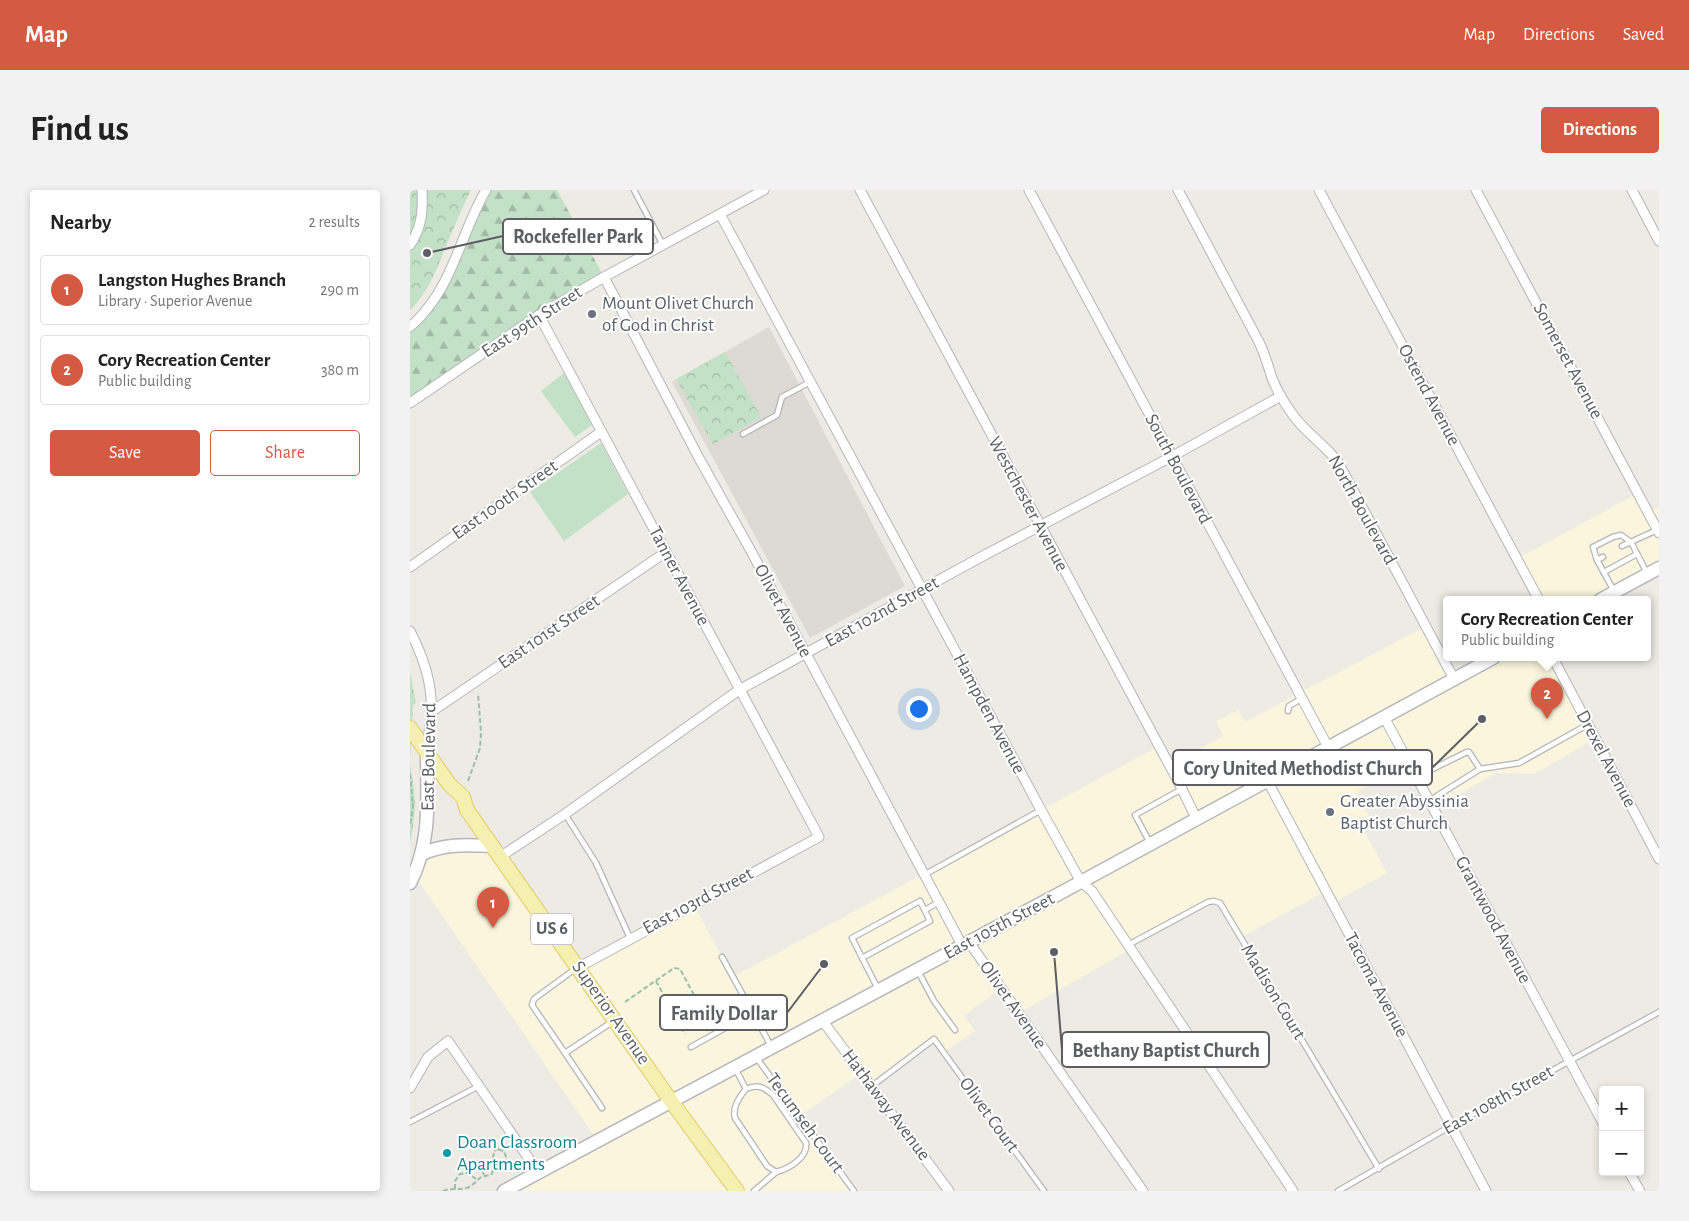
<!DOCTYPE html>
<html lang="en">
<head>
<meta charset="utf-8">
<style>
	body { margin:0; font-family:"Alegreya Sans",sans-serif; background:#f2f2f2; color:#222 }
	.controls { position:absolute; right:15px; bottom:15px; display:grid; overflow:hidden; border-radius:5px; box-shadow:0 2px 8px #0003 }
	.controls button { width:45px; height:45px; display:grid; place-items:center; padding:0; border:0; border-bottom:1px solid #e0e0e0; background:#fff; color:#222; font:25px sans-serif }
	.you { position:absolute; left:508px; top:518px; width:18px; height:18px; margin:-12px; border:4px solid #fff; border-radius:50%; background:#1a73e8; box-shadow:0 0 0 8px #1a73e833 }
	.badge { display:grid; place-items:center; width:32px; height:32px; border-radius:50%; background:#d55a42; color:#fff; font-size:16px; font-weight:700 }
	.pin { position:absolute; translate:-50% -41px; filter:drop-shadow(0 1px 2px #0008) }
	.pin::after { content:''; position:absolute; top:26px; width:18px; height:15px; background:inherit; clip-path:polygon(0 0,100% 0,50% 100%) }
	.popup { position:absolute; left:1033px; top:406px; width:208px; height:65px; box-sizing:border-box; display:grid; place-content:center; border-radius:5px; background:#fff; filter:drop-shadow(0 1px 4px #0005); font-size:16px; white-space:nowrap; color:#767676 }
	.popup b { font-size:19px; color:#222 }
	.popup::after { content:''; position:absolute; left:50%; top:100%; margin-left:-10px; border:10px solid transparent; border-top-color:#fff }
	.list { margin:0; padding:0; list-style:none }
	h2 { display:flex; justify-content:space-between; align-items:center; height:65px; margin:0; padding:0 20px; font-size:21px }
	h2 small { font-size:16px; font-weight:400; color:#767676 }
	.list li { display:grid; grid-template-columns:32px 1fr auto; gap:15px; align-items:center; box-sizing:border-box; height:70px; margin:0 10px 10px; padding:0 10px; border:1px solid #e0e0e0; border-radius:5px }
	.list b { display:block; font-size:19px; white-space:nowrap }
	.list p { margin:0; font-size:16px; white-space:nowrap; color:#767676 }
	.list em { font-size:16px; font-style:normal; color:#767676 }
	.actions { display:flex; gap:10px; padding:15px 20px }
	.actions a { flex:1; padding:11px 0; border:1px solid #d55a42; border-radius:5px; text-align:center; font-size:18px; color:#d55a42 }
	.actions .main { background:#d55a42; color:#fff }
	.map { position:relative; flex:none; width:1249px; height:1001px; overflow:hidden; border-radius:5px }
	header { display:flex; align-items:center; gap:30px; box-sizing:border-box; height:70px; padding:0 25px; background:#d55a42; color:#fff }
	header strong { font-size:24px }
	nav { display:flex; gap:28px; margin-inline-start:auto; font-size:18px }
	.intro { display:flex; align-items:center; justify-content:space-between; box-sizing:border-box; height:120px; padding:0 30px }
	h1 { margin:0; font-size:35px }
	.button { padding:12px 22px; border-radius:5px; background:#d55a42; color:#fff; font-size:18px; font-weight:700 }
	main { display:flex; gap:30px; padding:0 30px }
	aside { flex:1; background:#fff; border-radius:5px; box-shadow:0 2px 8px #0003 }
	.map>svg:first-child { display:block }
	.commercial { fill:#faf5dc }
	.education { fill:#dcdad2 }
	.grass { fill:#c3e1c6 }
	.forest { fill:url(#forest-firs) }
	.park { fill:url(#park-crowns) }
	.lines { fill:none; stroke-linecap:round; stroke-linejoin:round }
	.lane-casing { stroke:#b4b5b9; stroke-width:7 }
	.street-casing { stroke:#b4b5b9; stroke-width:11 }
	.secondary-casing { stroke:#b5b7bc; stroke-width:15 }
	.primary-casing { stroke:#e1ca69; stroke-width:16 }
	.path { stroke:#9cbfa9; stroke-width:2; stroke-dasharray:5 2.5; stroke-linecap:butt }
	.lane { stroke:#fff; stroke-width:4.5 }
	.street { stroke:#fff; stroke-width:9 }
	.secondary { stroke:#fff; stroke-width:12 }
	.primary { stroke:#f5f0b0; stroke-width:14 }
	.worship-dot { fill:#6b7280; stroke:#fff; stroke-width:2 }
	.culture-dot { fill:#0f9aa8; stroke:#fff; stroke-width:2 }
	.labels { text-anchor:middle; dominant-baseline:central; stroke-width:4; stroke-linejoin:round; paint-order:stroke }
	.shield { fill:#fff; stroke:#8d8e92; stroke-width:1 }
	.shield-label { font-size:18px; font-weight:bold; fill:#5c5e63 }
	.worship-label { font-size:19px; fill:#5b616d; stroke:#fff; text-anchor:start }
	.street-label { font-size:19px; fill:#5c5e63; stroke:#fff }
	.culture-label { font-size:19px; fill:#0d838f; stroke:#fff; text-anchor:start }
	.leader { fill:none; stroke:#5c5e63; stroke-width:2 }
	.callout-dot { fill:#5c5e63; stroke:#fff; stroke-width:2 }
	.callout { fill:#fff; stroke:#5c5e63; stroke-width:2 }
	.callout-label { font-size:20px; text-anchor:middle; font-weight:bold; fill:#5c5e63 }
</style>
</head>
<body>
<header>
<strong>Map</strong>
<nav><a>Map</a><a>Directions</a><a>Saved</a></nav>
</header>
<div class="intro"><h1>Find us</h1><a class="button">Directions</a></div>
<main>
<aside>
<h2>Nearby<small>2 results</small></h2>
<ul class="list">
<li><span class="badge">1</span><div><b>Langston Hughes Branch</b><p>Library · Superior Avenue</p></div><em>290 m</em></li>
<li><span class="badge">2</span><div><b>Cory Recreation Center</b><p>Public building</p></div><em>380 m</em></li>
</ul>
<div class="actions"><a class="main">Save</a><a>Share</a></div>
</aside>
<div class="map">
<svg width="1249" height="1001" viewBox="0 0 1249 1001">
	<defs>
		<pattern id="forest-firs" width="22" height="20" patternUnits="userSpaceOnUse" patternTransform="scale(1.25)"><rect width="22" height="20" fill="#c3e1c6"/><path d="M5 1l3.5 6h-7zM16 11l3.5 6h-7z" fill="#a2baa4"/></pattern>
		<pattern id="park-crowns" width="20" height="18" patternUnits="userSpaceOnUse" patternTransform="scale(1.25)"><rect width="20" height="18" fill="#c3e1c6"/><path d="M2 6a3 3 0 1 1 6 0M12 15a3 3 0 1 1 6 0" fill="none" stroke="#a2baa4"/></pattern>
	</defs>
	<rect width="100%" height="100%" fill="#edebe4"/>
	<g class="commercial">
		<polygon points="1228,303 1238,322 1249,317 1249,378 1190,410 1129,410 1107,369"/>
		<polygon points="1016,436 1044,489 1083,468 1143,468 1185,549 1124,584 1086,583 1023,619 999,574 947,602 961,630 951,635 977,683 923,713 916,701 830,748 810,713 804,711 719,755 721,759 609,823 591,799 554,825 565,841 533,863 524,849 462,896 452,883 390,926 444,1001 113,1001 109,993 187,950 4,685 12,664 83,656 169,776 283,714 323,787 749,556 760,575 813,546 806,531 828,520 835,532"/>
	</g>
	<polygon class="education" points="359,137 495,396 400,448 262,192"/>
	<g class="grass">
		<polygon points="154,183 182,235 165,247 131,201"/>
		<polygon points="191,253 218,304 154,351 120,302"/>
	</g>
	<polygon class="forest" points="76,0 147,0 194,87 0,213 0,137 21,115"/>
	<g class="park">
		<path d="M0,0h61c-8,16 -15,33 -22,49 -11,26 -19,52 -39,71z"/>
		<polygon points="315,162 351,227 303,254 266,189"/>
		<polygon points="0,481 6,513 3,515 0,574 4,599 5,614 3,638 0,653"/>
	</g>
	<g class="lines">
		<defs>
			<g id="lane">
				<polyline points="224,0 253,55"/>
				<polyline points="333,244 367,225 372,207 400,192"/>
				<polyline points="1212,356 1247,340"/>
				<polyline points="1193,367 1187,370 1204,401"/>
				<polyline points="1187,370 1183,357 1203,347 1211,345 1221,352 1237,383"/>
				<polyline points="1194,382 1227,364"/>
				<polyline points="878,521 879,516 891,509"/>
				<polyline points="846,579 852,591"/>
				<polyline points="1006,587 1057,562 1059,562 1070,579"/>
				<polyline points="1019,611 1070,579 1109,573 1177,535"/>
				<polyline points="155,624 186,673 220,748"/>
				<polyline points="740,653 725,625 772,599"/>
				<polyline points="514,685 631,620"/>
				<polyline points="515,720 529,712"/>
				<polyline points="718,755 798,712 804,711 810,713 969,979"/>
				<polyline points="312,767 361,856"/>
				<polyline points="452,768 520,731 510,711 442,748 468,799"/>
				<polyline points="165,779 124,809 122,815 155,863 202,832"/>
				<polyline points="508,781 524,811 545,840"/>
				<polyline points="281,857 342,823"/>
				<polyline points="155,863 192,918"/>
				<polyline points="346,867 444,1001"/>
				<path d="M325,878l11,21c-7,8 -14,18 -11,29l32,48 9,6c12,-3 32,-14 30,-29l-33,-48c-9,-8 -15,-11 -27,-6"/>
				<polyline points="462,896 524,849 634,1001"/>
				<polyline points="0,932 69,896"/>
				<polyline points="344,1001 366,982"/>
				<polyline points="928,1001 1041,936 1249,822"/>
			</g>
			<g id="street">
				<polyline points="450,0 769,593 786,628"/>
				<polyline points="619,0 918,557"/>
				<path d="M768,0l81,152c6,12 9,24 13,36 5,13 13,26 21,37 13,18 32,30 45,47l116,217"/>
				<polyline points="909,0 1129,410"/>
				<polyline points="1066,0 1249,343"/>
				<polyline points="1222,0 1249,51"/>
				<polyline points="310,24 631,620 671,692 682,701 883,1001"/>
				<path d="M0,55c12,-18 13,-34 12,-55"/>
				<polyline points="194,87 290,270 341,361 552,755"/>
				<polyline points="129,125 409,647 169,777"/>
				<path d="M0,137c44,-39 48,-89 76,-137"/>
				<polyline points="0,213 129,125 194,87 354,0"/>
				<polyline points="0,377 191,242"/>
				<path d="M0,441c13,25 23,54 21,82 -1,13 -3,26 -4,39"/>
				<polyline points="1143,468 1249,669"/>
				<polyline points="21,522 256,362"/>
				<polyline points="974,527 1193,933"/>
				<polyline points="857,590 1076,1001"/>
				<polyline points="90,667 155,624 329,500 571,367 761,267 871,206"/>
				<polyline points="559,752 733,1001"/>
				<polyline points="412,830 539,1001"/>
				<polyline points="0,898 18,867 38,851 128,982"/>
				<polyline points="1219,982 1230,1001"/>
			</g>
			<g id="secondary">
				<polyline points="1190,410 1249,378"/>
				<path d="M12,664c23,-11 46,-9 71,-8"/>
				<path d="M0,693c22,-43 17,-84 17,-131"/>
				<polyline points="94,1001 656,700 1083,468"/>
			</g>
			<polyline id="primary" points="0,538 39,594 53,607 57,620 261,911 327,1001"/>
		</defs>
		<use href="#lane" class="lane-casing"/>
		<use href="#street" class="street-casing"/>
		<use href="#secondary" class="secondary-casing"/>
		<use href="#primary" class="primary-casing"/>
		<g class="path">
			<polyline points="0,584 3,618 0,635"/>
			<polyline points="58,591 70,558 71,542 68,503"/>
			<polyline points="246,791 275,844"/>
			<polyline points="215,812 264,778 270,779 298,831"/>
			<polyline points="86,975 97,970 94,961 86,959"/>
			<polyline points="74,985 72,980 74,975 83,969 84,961 97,954"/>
			<polyline points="45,999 45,991 50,984 58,983 66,989"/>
			<path d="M33,1001c9,-4 18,0 26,-4 10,-6 8,-11 22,-12l4,-9 -2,-7"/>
		</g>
		<use href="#lane" class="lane"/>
		<use href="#street" class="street"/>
		<use href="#secondary" class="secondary"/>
		<use href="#primary" class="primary"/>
	</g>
	<g class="worship-dot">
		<circle cx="182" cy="124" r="5"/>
		<circle cx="920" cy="622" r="5"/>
	</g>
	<circle class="culture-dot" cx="37" cy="963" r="5"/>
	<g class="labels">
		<rect class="shield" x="121" y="723.5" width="42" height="31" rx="4"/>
		<g class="shield-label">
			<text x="142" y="739">US 6</text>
		</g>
		<g class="worship-label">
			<text x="192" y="113">Mount Olivet Church<tspan x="192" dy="22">of God in Christ</tspan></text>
			<text x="930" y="611">Greater Abyssinia<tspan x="930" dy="22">Baptist Church</tspan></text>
		</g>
		<g class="street-label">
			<text transform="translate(122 132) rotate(-33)">East 99th Street</text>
			<text transform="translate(1158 171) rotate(62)">Somerset Avenue</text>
			<text transform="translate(1019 205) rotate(62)">Ostend Avenue</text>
			<text transform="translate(768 279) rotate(62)">South Boulevard</text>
			<text transform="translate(95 310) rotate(-35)">East 100th Street</text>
			<text transform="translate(618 314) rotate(62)">Westchester Avenue</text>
			<text transform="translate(952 320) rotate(61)">North Boulevard</text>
			<text transform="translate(269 386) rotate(62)">Tanner Avenue</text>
			<text transform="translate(373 421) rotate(62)">Olivet Avenue</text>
			<text transform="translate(472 422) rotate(-29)">East 102nd Street</text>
			<text transform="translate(139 442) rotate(-34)">East 101st Street</text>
			<text transform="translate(579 524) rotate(62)">Hampden Avenue</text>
			<text transform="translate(19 567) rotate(-89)">East Boulevard</text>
			<text transform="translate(1196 569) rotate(62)">Drexel Avenue</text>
			<text transform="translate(288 711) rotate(-28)">East 103rd Street</text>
			<text transform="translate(1083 730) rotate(62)">Grantwood Avenue</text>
			<text transform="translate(589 736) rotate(-28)">East 105th Street</text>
			<text transform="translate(966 795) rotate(62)">Tacoma Avenue</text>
			<text transform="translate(863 802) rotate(59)">Madison Court</text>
			<text transform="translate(603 815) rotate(55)">Olivet Avenue</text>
			<text transform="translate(201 823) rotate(55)">Superior Avenue</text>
			<text transform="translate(1088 910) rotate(-29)">East 108th Street</text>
			<text transform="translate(476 915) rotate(53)">Hathaway Avenue</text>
			<text transform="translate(579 925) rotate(54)">Olivet Court</text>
			<text transform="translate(395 933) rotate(54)">Tecumseh Court</text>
		</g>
		<g class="culture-label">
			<text x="47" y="952">Doan Classroom<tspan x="47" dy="22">Apartments</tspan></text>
		</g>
	</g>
	<path class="leader" d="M17 63L93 46M1072 529L1022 578M414 774L377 823M644 762L652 860"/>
	<g class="callout-dot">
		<circle cx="17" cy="63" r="5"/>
		<circle cx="1072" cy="529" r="5"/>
		<circle cx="414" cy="774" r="5"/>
		<circle cx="644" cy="762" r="5"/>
	</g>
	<g class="callout">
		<rect x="93" y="29" width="150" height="35" rx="5"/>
		<rect x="763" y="560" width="259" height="35" rx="5"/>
		<rect x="250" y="805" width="127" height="35" rx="5"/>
		<rect x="652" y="842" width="207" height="35" rx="5"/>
	</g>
	<g class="callout-label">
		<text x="168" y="53">Rockefeller Park</text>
		<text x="893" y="585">Cory United Methodist Church</text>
		<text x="314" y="830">Family Dollar</text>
		<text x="756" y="867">Bethany Baptist Church</text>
	</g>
</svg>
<div class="controls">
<button>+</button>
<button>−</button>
</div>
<div class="you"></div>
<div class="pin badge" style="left:83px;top:738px">1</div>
<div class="pin badge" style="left:1137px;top:529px">2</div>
<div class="popup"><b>Cory Recreation Center</b>Public building</div>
</div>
</main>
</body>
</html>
